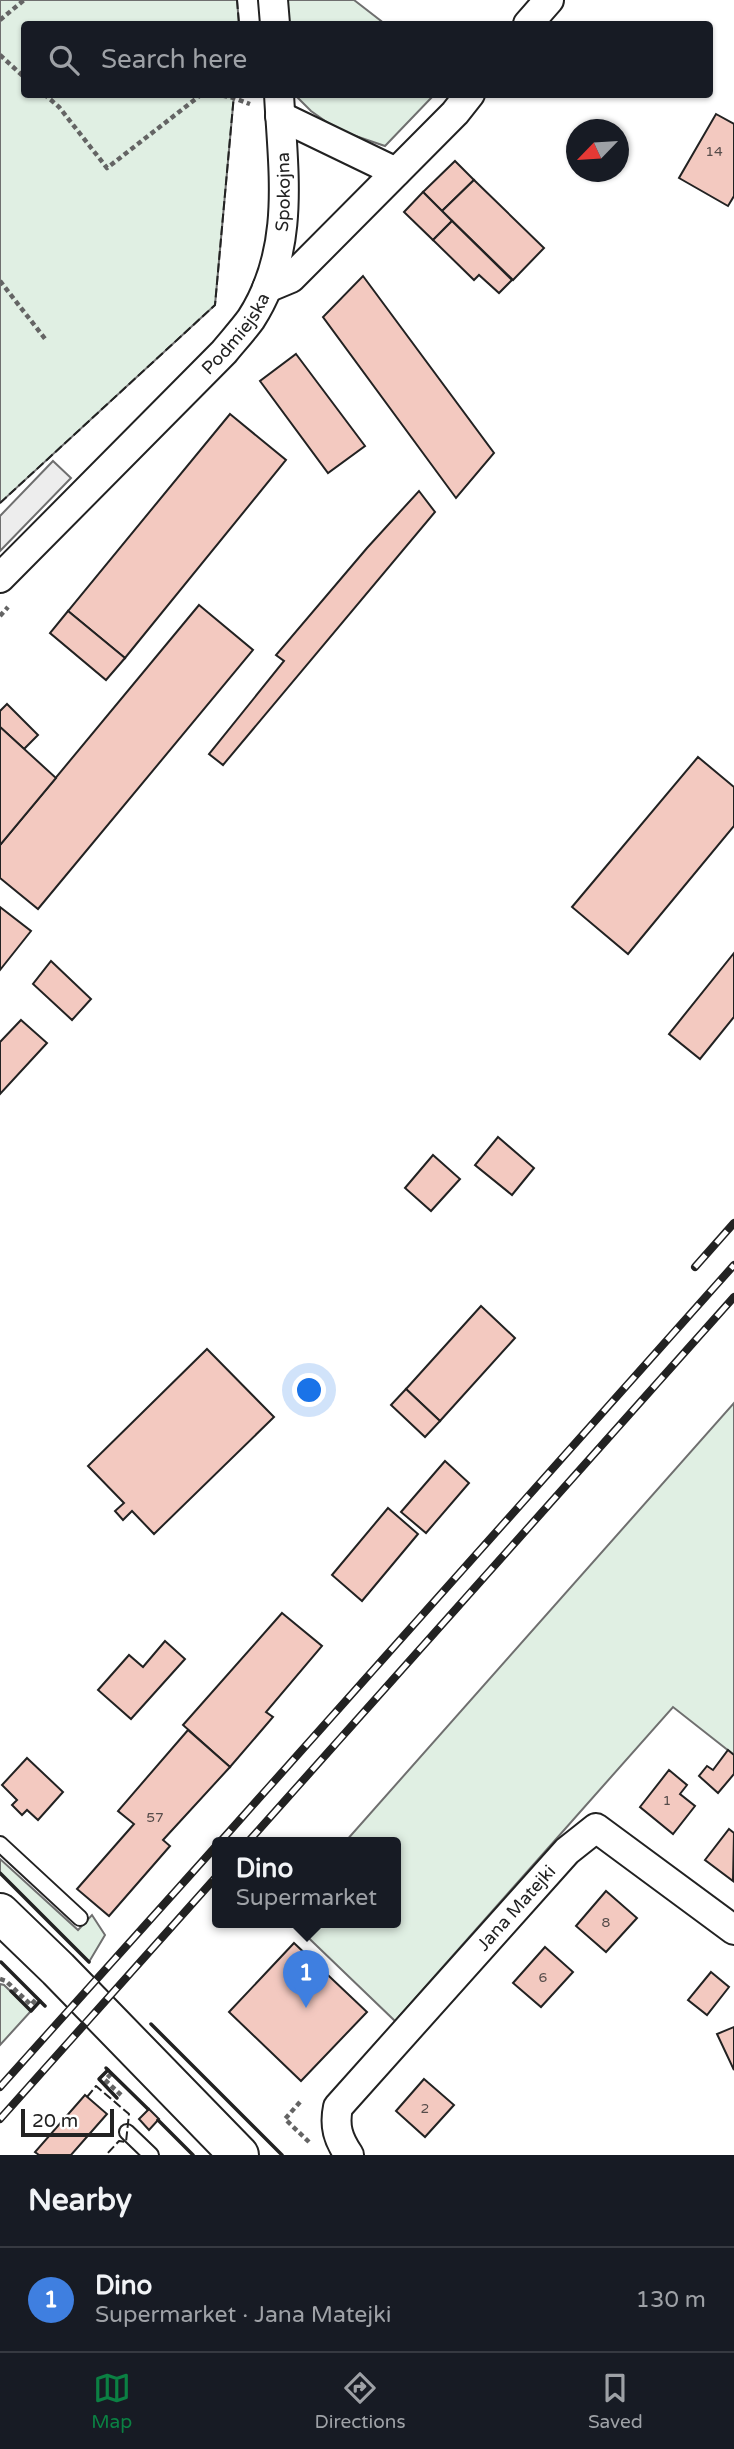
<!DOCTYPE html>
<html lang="en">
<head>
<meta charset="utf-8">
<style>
	body { margin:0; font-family:"Varela Round",sans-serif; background:#242831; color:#f1f3f6 }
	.compass { position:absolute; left:566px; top:119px; width:63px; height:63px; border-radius:50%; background:#171b24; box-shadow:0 2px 5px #0004; rotate:245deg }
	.scale { position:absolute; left:21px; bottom:18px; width:93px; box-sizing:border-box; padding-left:7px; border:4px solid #222; border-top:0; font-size:19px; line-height:24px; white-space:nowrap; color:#222; -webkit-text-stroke:5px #fff; paint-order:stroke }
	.you { position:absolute; left:310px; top:1391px; width:24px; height:24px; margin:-18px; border:5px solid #fff; border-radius:50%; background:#1a73e8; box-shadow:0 0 0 10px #1a73e833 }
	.badge { display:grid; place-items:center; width:46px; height:46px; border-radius:50%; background:#0b8043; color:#fff; font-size:23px; font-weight:700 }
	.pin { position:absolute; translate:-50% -58px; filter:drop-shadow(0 2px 4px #0008) }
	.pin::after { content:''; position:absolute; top:37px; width:24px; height:21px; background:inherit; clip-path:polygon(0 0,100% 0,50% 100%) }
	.popup { position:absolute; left:212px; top:1837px; width:189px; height:91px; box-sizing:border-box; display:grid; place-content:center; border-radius:7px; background:#171b24; filter:drop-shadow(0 2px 5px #0005); font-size:23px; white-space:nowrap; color:#9ea1a6 }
	.popup b { font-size:26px; color:#f1f3f6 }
	.popup::after { content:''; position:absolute; left:50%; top:100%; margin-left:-14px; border:14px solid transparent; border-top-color:#171b24 }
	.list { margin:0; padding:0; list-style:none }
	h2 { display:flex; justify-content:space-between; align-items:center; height:91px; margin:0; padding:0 28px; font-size:30px }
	h2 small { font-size:23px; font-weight:400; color:#9ea1a6 }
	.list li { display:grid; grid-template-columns:46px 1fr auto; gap:21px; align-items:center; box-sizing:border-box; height:105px; padding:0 28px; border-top:2px solid #363941 }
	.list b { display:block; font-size:26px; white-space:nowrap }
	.list p { margin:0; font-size:23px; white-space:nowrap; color:#9ea1a6 }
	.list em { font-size:23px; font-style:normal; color:#9ea1a6 }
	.icon { flex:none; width:38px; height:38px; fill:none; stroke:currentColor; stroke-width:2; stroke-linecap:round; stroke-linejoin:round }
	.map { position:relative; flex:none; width:734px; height:2155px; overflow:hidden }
	.search { position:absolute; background:#171b24; box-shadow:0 2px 5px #0004; left:21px; right:21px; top:21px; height:77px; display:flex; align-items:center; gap:18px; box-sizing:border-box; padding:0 24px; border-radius:7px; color:#9ea1a6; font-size:26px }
	.sheet { height:196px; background:#171b24 }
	nav { display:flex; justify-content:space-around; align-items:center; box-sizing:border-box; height:98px; border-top:2px solid #363941; background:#171b24; font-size:19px; color:#9ea1a6 }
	nav a { display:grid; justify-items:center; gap:4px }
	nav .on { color:#0b8043 }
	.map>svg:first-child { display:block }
	.green { fill:#e0efe3; stroke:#6f6f6f; stroke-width:2 }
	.parking { fill:#ededed; stroke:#6f6f6f; stroke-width:2 }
	.building { fill:#f3c9c0; stroke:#222; stroke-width:2 }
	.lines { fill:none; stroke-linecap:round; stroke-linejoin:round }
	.lane-casing { stroke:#222; stroke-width:18 }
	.street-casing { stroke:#222; stroke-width:32 }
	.secondary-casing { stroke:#222; stroke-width:42 }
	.path { stroke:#646464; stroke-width:4.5; stroke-dasharray:5 3.5; stroke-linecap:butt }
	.lane { stroke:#fff; stroke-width:14 }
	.street { stroke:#fff; stroke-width:28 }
	.secondary { stroke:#fff; stroke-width:38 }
	.rail-casing { stroke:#222; stroke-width:8 }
	.rail { stroke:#fff; stroke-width:5; stroke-dasharray:16; stroke-linecap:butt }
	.fence { stroke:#222; stroke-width:2; stroke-dasharray:9 3.5; stroke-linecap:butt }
	.wall { stroke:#222; stroke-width:3.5 }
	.labels { text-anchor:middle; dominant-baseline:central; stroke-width:5; stroke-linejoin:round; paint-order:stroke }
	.number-label { font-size:14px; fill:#564c4a }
	.street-label { font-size:18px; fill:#222; stroke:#fff }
</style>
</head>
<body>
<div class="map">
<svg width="734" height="2155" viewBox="0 0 734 2155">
	<rect width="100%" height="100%" fill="#fff"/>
	<g class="green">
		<polygon points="0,0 237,0 239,24 24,24 24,94 234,95 215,305 0,503"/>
		<polygon points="282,0 354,0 385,24 283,24"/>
		<polygon points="295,95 434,95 385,146 338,130 311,111"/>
		<polygon points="734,1403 734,1755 673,1707 395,2021 292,1922 395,1922 395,1842 345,1842"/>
		<polygon points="0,1859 78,1930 92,1915 105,1935 89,1962 0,1873"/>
		<polygon points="0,1984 4,1985 31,2011 0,2045"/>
	</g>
	<polygon class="parking" points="53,461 71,478 0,551 0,516"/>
	<g class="building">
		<polygon points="716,114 734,124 734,196 728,206 679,178"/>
		<polygon points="455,161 474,180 442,211 423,192"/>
		<polygon points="474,180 544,248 513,280 442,211"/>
		<polygon points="423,192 452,221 433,240 404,212"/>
		<polygon points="452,221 512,280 499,293 479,275 474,280 433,240"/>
		<polygon points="363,276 494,453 456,498 323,317"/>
		<polygon points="296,354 365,446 328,473 260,381"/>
		<polygon points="230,414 286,460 125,658 68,611"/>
		<polygon points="419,491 435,512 223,765 209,754 284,661 276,655 367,548"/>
		<polygon points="199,605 253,650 38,909 0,878 0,845"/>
		<polygon points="68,611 125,658 106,680 50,633"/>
		<polygon points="7,704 38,735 24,749 0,727 0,711"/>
		<polygon points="0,727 56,778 0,845"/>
		<polygon points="698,757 734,787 734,826 628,954 572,907"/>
		<polygon points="0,907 31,931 0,970"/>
		<polygon points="734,953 734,1017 700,1059 669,1034"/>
		<polygon points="51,961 91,999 72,1020 33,984"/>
		<polygon points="21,1020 47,1043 0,1094 0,1042"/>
		<polygon points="498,1137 534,1168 512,1195 475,1165"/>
		<polygon points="433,1155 460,1179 431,1211 405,1188"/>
		<polygon points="481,1306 515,1338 440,1421 406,1389"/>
		<polygon points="207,1349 274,1417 154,1534 132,1511 123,1520 115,1511 124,1503 88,1466"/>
		<polygon points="406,1389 440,1421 425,1437 391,1405"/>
		<polygon points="445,1461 469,1483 426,1533 401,1512"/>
		<polygon points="388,1508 418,1534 362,1601 332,1575"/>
		<polygon points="282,1613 322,1646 266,1712 273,1717 230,1767 183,1725"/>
		<polygon points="165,1641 185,1659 131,1719 98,1690 129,1655 143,1667"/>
		<polygon points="188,1730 230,1767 163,1840 170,1846 109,1916 77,1889 134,1824 118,1811"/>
		<polygon points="728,1750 734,1755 734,1774 718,1793 699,1776 707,1766 713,1770"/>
		<polygon points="27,1758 63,1792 38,1820 27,1810 22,1815 12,1805 17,1800 2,1785"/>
		<polygon points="669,1770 687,1785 680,1794 695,1806 673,1834 640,1807"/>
		<polygon points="729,1829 734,1833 733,1881 705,1860"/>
		<polygon points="606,1891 637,1918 606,1952 576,1926"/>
		<polygon points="294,1943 367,2012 301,2081 229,2012"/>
		<polygon points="545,1947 573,1972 541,2007 513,1983"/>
		<polygon points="711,1972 729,1987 707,2015 688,2000"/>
		<polygon points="734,2027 734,2070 717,2034"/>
		<polygon points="424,2079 454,2105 425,2137 396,2111"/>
		<polygon points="85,2095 107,2114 71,2155 39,2155 35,2152"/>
		<polygon points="149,2109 159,2119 149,2130 139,2119"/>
	</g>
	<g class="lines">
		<defs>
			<g id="lane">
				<polyline points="0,1844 80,1918"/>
				<polyline points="127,2132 151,2155"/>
			</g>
			<g id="street">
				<polyline points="273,0 275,24"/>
				<polyline points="528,24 549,0"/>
				<polyline points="280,116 396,172"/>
				<polyline points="267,288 291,278 455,113 470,94"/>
				<path id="s1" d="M0,578l224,-226c9,-11 19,-22 27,-33 45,-70 32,-147 28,-225"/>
				<path id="s2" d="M349,2155c-11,-16 -15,-29 -11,-48l229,-256 29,-23 138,102"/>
			</g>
			<polyline id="secondary" points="0,1913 58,1969 239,2155"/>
		</defs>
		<use href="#lane" class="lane-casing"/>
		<use href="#street" class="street-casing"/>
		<use href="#secondary" class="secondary-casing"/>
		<g class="path">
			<polyline points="0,20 24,0"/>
			<polyline points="0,55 24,77"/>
			<polyline points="44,94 59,107 107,168 202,94"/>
			<polyline points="214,94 234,98 250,104"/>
			<polyline points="0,281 46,340"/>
			<polyline points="0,616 8,607"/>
			<polyline points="0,1979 6,1981 31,2005 38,1997"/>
			<polyline points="111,2074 105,2080 121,2095"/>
			<polyline points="300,2102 285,2119 309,2142"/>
		</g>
		<use href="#lane" class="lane"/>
		<use href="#street" class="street"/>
		<use href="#secondary" class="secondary"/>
		<defs>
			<g id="rail">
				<polyline points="695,1267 734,1223"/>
				<polyline points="220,1842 734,1265"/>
				<polyline points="248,1842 734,1297"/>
				<polyline points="0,2087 217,1845"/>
				<polyline points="0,2119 217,1876"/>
			</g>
		</defs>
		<use href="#rail" class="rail-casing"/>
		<use href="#rail" class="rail"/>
		<g class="fence">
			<polyline points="237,0 239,24"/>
			<polyline points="0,503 215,305 234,94"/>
			<polyline points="87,2097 96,2086 129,2114 126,2142 119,2141 106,2155"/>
		</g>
		<g class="wall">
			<polyline points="0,1873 89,1962"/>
			<polyline points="1,1962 45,2006"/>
			<polyline points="11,1991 31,2011 40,2001"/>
			<polyline points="151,2024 282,2155"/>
			<polyline points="106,2068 148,2109"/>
			<polyline points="108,2070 99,2079 117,2098"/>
			<polyline points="158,2120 193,2155"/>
		</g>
	</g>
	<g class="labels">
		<g class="number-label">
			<text x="714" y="151">14</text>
			<text x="667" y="1800">1</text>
			<text x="155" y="1817">57</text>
			<text x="606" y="1922">8</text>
			<text x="543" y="1977">6</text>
			<text x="425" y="2108">2</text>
		</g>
		<g class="street-label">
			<text stroke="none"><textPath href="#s1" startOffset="494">Spokojna</textPath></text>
			<text stroke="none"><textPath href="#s1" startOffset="340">Podmiejska</textPath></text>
			<text stroke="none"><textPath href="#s2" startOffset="318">Jana Matejki</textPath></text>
		</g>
	</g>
</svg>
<svg class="compass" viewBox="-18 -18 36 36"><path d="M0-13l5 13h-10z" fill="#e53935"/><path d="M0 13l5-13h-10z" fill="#9ea1a6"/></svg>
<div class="scale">20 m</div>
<div class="you"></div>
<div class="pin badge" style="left:306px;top:2008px;background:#3f7fe0">1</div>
<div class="popup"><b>Dino</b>Supermarket</div>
<div class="search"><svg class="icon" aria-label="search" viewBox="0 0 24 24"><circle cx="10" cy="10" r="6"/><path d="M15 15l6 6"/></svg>Search here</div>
</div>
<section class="sheet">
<h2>Nearby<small></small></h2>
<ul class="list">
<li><span class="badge" style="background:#3f7fe0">1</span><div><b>Dino</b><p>Supermarket · Jana Matejki</p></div><em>130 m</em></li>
</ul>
</section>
<nav>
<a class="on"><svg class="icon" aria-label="map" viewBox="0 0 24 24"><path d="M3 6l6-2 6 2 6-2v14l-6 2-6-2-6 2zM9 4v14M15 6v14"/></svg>Map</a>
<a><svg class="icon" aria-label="directions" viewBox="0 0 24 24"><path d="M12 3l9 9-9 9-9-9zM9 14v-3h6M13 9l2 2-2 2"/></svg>Directions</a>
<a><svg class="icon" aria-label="saved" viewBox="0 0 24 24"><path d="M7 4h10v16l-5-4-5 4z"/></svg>Saved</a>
</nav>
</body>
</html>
